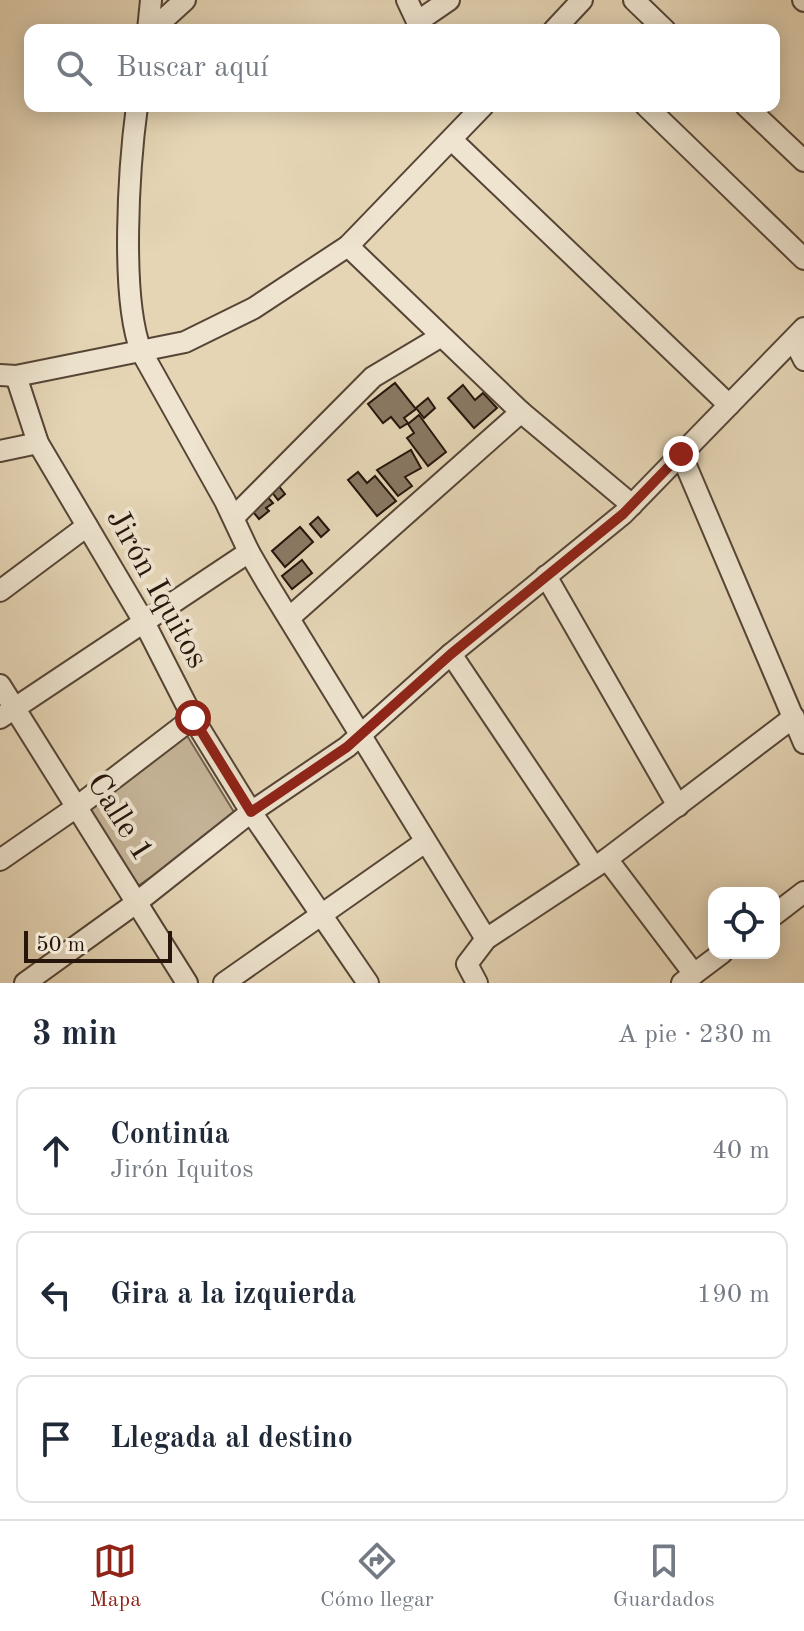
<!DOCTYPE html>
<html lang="es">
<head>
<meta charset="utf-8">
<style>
	body { margin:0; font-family:"Old Standard TT",serif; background:#f6f6f7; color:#1f2937 }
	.controls { position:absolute; right:24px; bottom:24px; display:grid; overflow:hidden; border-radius:16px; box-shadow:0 4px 20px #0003 }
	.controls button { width:72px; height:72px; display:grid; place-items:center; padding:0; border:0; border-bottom:2px solid #e0e1e3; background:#fff; color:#1f2937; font:40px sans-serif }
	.scale { position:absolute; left:24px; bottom:20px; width:148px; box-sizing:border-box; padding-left:8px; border:4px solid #27150c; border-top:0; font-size:22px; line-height:28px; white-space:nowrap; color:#27150c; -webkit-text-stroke:6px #eee4cf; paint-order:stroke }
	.stop { position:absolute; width:24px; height:24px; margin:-18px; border:6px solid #8f2418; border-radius:50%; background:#fff }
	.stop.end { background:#8f2418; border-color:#fff; box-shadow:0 2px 8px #0008 }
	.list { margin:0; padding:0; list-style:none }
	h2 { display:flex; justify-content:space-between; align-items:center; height:104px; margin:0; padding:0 32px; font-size:34px }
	h2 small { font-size:26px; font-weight:400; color:#747a83 }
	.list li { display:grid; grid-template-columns:52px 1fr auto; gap:24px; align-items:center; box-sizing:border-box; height:128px; margin:0 16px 16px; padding:0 16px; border:2px solid #e0e1e3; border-radius:16px }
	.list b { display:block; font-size:30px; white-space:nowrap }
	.list p { margin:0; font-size:26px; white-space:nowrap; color:#747a83 }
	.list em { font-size:26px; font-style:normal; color:#747a83 }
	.icon { flex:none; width:44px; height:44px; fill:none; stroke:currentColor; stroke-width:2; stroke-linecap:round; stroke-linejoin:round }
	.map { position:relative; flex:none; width:804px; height:983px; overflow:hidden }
	.search { position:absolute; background:#fff; box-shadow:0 4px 20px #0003; left:24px; right:24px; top:24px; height:88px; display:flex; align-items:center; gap:20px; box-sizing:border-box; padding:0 28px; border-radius:16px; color:#747a83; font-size:30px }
	.sheet { height:536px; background:#fff }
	nav { display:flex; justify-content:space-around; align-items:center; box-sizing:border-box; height:112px; border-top:2px solid #e0e1e3; background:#fff; font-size:22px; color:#747a83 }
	nav a { display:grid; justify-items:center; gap:4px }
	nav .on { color:#8f2418 }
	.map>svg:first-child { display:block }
	.green { fill:#c5b498; stroke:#766452; stroke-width:2 }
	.building { fill:#8a7964; stroke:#27150c; stroke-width:2 }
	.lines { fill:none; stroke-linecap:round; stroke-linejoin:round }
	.minor-casing { stroke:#564536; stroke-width:24 }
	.minor { stroke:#eee4cf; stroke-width:20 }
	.route { stroke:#8f2418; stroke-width:10 }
	.labels { text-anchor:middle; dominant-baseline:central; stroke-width:8; stroke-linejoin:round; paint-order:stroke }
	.street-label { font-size:32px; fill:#27150c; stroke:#eee4cf }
</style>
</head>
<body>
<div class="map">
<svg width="804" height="983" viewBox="0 0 804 983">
	<rect width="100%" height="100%" fill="#e5d5b5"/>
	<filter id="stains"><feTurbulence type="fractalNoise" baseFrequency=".0025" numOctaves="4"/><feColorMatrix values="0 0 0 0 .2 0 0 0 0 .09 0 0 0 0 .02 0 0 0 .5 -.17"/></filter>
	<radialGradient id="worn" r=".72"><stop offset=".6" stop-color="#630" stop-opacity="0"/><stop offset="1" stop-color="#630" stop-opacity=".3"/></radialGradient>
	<polygon class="green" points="186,734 237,817 138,886 89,809"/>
	<g class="building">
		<polygon points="395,383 416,409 404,418 408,423 400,428 391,417 383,423 368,404"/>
		<polygon points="463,385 475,400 483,393 497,408 474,428 448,398"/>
		<polygon points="428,398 435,408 424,418 416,408"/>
		<polygon points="419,415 446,452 428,466 407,438 414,433 408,424"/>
		<polygon points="411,450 421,468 405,477 412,486 398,496 377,470"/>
		<polygon points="358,472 367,483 375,476 396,501 377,516 348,480"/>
		<polygon points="278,485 285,494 278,500 271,491"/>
		<polygon points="265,494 273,503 266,508 269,511 259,519 249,507"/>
		<polygon points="318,517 329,530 321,537 310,524"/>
		<polygon points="300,527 313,542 285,567 272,551"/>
		<polygon points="302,560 312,573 292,589 282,576"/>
	</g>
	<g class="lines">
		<defs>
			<g id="minor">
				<polyline points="407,0 421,30"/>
				<polyline points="634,0 665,30"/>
				<polyline points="803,0 804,1"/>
				<polyline points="417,22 449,0"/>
				<polyline points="148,30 151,0"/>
				<polyline points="152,30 185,0"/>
				<polyline points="554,30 582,0"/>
				<path d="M137,106c-8,60 -17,190 4,245l84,150 24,51 18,31 219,356"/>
				<polyline points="646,106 804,259"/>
				<polyline points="746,106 804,161"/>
				<polyline points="452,140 729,405"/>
				<polyline points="348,246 521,412 632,505"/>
				<polyline points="794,340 804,360"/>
				<polyline points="0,375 16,376 185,342 254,308 348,246 483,106"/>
				<polyline points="16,376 38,443 144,622 193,718 251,812 368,983"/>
				<polyline points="0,451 38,443"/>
				<polyline points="681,454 804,743"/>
				<polyline points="234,517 373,377 440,337"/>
				<polyline points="546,576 678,806"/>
				<polyline points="0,591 87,526"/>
				<polyline points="289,618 521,412"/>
				<polyline points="451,654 594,867"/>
				<polyline points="0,685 187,983"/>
				<polyline points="0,718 249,552"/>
				<polyline points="607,859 694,974"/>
				<polyline points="0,860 78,806 193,718"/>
				<polyline points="774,915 804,892"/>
				<polyline points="25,983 136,903 251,812 347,747 451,654 623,514 804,328"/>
				<polyline points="224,983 425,842"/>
				<polyline points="477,983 467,964 486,939 607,859 794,717"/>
				<polyline points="682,983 722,953"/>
			</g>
		</defs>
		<use href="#minor" class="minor-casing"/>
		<use href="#minor" class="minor"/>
	</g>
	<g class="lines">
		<polyline class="route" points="193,718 251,812 347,747 451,654 623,514 681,454"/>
	</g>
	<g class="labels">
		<g class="street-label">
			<text transform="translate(156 589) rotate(61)">Jirón Iquitos</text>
			<text transform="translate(119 818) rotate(58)">Calle 1</text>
		</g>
	</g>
	<rect width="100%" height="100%" filter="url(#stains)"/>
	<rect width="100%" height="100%" fill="url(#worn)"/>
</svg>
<div class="controls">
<button><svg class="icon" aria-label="locate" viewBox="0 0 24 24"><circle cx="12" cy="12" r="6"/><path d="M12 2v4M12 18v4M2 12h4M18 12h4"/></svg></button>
</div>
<div class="scale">50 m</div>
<div class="stop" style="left:193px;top:718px"></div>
<div class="stop end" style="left:681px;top:454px"></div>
<div class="search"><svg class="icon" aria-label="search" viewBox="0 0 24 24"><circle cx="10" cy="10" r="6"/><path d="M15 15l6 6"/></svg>Buscar aquí</div>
</div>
<section class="sheet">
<h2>3 min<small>A pie · 230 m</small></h2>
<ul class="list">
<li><svg class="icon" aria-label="ahead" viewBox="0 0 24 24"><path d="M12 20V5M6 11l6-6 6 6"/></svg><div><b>Continúa</b><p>Jirón Iquitos</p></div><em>40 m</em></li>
<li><svg class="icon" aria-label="left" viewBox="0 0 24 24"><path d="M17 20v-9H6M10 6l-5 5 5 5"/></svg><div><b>Gira a la izquierda</b></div><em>190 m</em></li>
<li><svg class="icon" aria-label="arrive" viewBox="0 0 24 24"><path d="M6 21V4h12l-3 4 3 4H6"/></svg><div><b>Llegada al destino</b></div></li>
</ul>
</section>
<nav>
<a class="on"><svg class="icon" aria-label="map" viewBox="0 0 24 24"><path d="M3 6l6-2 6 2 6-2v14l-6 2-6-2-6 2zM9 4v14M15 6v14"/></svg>Mapa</a>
<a><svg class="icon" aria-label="directions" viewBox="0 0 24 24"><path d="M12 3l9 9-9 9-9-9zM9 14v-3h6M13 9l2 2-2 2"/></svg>Cómo llegar</a>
<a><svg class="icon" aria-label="saved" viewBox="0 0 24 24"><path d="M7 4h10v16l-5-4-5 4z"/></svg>Guardados</a>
</nav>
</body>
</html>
